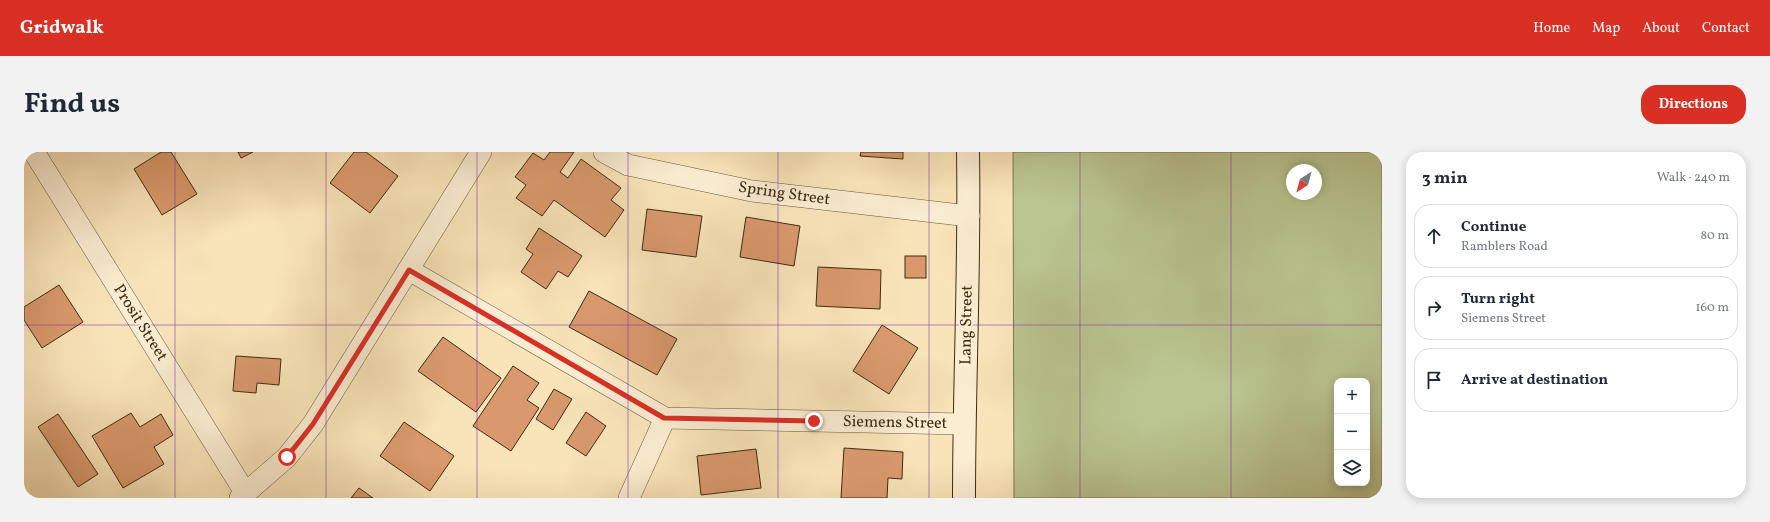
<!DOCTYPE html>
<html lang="en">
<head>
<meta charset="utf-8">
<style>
	body { margin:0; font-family:Vollkorn,serif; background:#f2f2f3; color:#1f2937 }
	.controls { position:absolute; right:12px; bottom:12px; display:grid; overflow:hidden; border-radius:8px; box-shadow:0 2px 10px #0003 }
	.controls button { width:36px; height:36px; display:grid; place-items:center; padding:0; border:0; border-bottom:1px solid #e0e1e3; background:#fff; color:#1f2937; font:20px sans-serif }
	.compass { position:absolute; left:1262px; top:12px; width:36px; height:36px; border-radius:50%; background:#fff; box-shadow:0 2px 10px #0003; rotate:216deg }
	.stop { position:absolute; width:12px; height:12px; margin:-9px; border:3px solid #d93025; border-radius:50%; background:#fff }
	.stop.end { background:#d93025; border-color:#fff; box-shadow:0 1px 4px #0008 }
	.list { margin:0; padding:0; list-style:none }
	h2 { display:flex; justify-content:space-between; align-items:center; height:52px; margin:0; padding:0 16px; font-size:17px }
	h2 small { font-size:13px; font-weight:400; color:#747a83 }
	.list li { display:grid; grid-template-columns:26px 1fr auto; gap:12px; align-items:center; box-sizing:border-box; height:64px; margin:0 8px 8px; padding:0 8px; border:1px solid #e0e1e3; border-radius:16px }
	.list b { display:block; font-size:15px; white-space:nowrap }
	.list p { margin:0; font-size:13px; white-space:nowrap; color:#747a83 }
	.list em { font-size:13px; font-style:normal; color:#747a83 }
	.icon { flex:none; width:22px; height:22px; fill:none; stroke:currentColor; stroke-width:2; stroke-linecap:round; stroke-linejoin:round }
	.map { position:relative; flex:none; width:1358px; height:346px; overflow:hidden; border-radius:16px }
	header { display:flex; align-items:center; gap:24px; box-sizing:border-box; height:56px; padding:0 20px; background:#d93025; color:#fff }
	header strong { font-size:19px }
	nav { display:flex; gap:22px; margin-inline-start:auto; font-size:14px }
	.intro { display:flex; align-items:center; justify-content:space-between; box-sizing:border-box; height:96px; padding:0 24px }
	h1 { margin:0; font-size:28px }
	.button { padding:10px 18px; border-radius:16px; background:#d93025; color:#fff; font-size:14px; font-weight:700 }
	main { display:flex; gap:24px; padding:0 24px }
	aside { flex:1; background:#fff; border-radius:16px; box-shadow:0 2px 10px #0003 }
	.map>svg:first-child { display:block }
	.green { fill:#bac591; stroke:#7c7851; fill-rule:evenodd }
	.building { fill:#d9996d; stroke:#3e2c11 }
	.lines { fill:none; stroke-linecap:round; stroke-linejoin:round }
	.street-casing { stroke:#6d5a3b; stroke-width:22 }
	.secondary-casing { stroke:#3e2c11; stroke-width:24 }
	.street { stroke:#fbedd2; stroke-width:21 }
	.secondary { stroke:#fbedd2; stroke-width:22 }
	.route { stroke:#d93025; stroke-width:5 }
	.grid { fill:none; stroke:#7b2cbf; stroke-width:1; stroke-opacity:0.55 }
	.labels { text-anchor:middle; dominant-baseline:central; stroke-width:3.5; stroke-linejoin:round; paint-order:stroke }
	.street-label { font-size:16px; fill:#3e2c11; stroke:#fbedd2 }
</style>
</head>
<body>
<header>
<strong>Gridwalk</strong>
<nav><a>Home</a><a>Map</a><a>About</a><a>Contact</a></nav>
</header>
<div class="intro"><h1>Find us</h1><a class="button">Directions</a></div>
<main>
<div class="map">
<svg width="1358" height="346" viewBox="0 0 1358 346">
	<rect width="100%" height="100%" fill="#f9e4b9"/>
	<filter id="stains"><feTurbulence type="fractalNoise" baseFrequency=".005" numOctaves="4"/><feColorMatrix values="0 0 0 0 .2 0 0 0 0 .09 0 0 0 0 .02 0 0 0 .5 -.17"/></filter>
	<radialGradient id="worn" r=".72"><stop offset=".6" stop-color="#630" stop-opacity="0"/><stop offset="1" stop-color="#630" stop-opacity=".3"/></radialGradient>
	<path class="green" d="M989,0h369v346h-368zM1268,18h24v24h-24zM1313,229h30v102h-30z"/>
	<g class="building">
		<polygon points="137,0 147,0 173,42 138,63 110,17"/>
		<polygon points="214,0 229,0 217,6"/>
		<polygon points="330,0 342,0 374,24 346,61 306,31"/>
		<polygon points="526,0 550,0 536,20 544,26 557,7 597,36 587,48 600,58 581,85 530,48 518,64 492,46 502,33 491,25 509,1 520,8"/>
		<polygon points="837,0 879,0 879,7 836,4"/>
		<polygon points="623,57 678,64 672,105 618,98"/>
		<polygon points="722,65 776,74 770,114 716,105"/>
		<polygon points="515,76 558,104 544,125 534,119 522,137 497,120 509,102 502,97"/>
		<rect x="881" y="104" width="21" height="22"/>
		<polygon points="794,115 857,118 856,157 792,154"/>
		<polygon points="35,133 59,170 18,196 0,168 0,155"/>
		<polygon points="565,139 653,187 633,223 545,175"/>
		<polygon points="858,173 894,196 865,242 829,219"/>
		<polygon points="419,185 477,226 452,260 394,219"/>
		<polygon points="212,204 257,207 255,233 233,231 232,241 209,239"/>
		<polygon points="489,214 515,231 503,248 515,256 487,299 449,274"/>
		<polygon points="530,237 548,247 529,278 512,267"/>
		<polygon points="562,260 582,274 562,304 542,291"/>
		<polygon points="107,261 116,275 137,262 149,283 130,295 140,312 99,336 68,284"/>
		<polygon points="34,262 74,322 54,335 14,275"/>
		<polygon points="380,270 430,304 406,339 356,304"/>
		<polygon points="820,296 879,300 878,327 864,326 863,346 817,346"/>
		<polygon points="732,297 737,336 677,343 673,304"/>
		<polygon points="335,336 349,346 327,346"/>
	</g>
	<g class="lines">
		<defs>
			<g id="street">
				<polyline points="10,0 222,342"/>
				<polyline points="580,0 604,13 728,39 945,64"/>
				<polyline points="385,118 641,266 940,272"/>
				<polyline points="216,346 263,305 289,272 457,0"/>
				<polyline points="605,346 641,266"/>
			</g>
			<path id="secondary" d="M940,346c0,-115 6,-231 4,-346"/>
		</defs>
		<use href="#street" class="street-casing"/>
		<use href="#secondary" class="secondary-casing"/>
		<use href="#street" class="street"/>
		<use href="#secondary" class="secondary"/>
	</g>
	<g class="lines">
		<polyline class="route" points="263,305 289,272 385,118 640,266 790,269"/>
	</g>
	<path class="grid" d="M151,0v346M302,0v346M453,0v346M604,0v346M754,0v346M905,0v346M1056,0v346M1207,0v346M0,173h1358"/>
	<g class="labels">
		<g class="street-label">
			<text transform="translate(760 42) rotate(8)">Spring Street</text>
			<text transform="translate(116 171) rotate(58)">Prosit Street</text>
			<text transform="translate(943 173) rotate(-89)">Lang Street</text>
			<text transform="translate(871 271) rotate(1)">Siemens Street</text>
		</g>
	</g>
	<rect width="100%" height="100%" filter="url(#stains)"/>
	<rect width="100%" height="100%" fill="url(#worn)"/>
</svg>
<div class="controls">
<button>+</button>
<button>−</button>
<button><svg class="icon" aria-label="layers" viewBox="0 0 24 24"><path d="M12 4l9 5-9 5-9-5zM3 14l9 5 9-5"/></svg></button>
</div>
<svg class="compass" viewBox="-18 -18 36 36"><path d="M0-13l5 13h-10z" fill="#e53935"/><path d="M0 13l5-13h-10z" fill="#747a83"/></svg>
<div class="stop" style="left:263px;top:305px"></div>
<div class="stop end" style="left:790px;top:269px"></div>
</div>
<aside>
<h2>3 min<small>Walk · 240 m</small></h2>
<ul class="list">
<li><svg class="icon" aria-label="ahead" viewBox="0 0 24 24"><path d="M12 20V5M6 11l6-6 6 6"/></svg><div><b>Continue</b><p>Ramblers Road</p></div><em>80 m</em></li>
<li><svg class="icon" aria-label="right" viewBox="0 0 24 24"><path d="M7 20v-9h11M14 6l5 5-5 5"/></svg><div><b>Turn right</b><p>Siemens Street</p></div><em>160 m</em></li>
<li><svg class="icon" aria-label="arrive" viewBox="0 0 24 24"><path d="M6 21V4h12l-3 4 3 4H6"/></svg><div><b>Arrive at destination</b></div></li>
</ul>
</aside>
</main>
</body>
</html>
